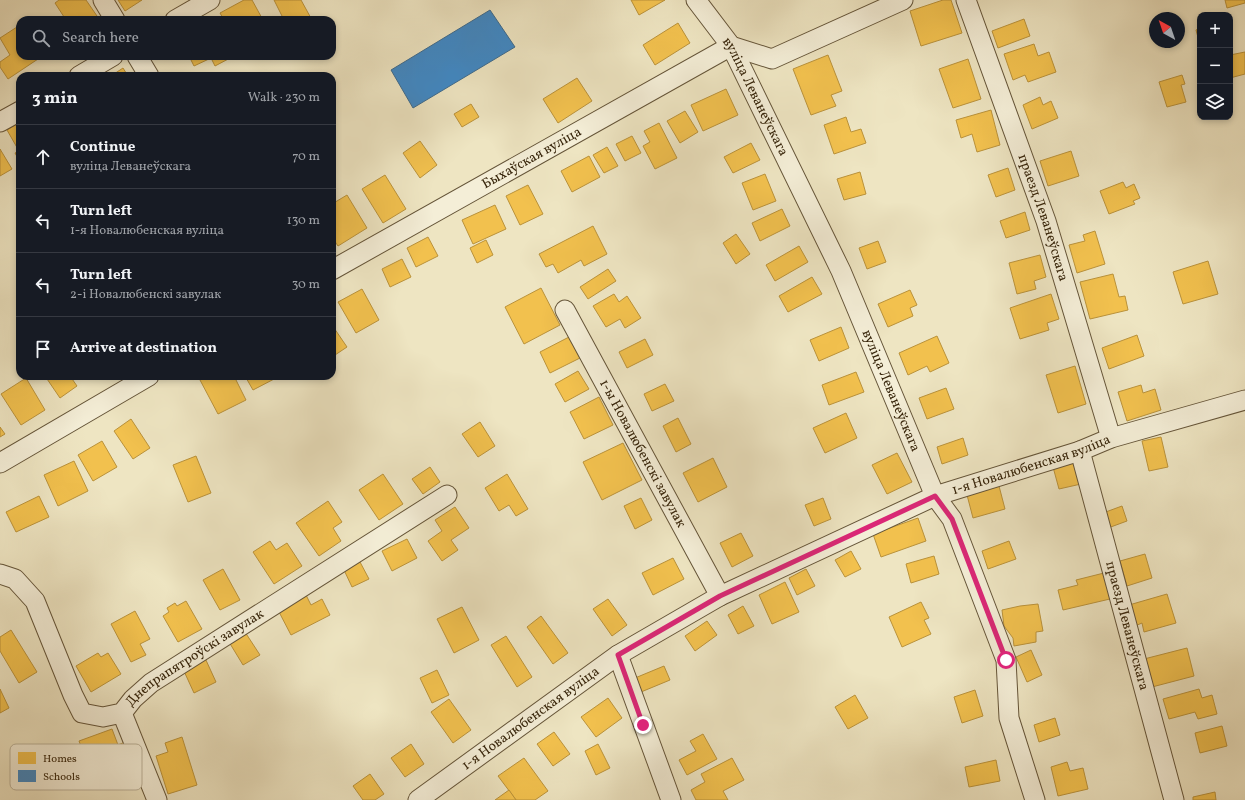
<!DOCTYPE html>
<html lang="en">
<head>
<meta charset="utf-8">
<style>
	body { margin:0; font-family:Vollkorn,serif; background:#242831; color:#f1f3f6 }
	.controls { position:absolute; right:12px; top:12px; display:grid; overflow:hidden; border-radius:8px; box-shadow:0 2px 6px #0003 }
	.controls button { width:36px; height:36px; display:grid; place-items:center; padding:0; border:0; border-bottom:1px solid #363941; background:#171b24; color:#f1f3f6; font:20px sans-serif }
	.compass { position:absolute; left:1149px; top:12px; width:36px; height:36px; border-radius:50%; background:#171b24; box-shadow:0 2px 6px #0003; rotate:320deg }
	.stop { position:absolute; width:12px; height:12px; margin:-9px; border:3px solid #db2777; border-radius:50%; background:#fff }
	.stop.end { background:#db2777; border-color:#fff; box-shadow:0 1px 4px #0008 }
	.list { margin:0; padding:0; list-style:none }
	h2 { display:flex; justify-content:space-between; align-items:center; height:52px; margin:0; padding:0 16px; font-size:17px }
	h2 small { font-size:13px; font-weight:400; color:#9ea1a6 }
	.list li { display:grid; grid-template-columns:26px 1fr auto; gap:12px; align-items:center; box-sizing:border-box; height:64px; padding:0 16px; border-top:1px solid #363941 }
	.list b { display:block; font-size:15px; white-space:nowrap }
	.list p { margin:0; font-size:13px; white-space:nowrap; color:#9ea1a6 }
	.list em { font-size:13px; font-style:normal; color:#9ea1a6 }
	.icon { flex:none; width:22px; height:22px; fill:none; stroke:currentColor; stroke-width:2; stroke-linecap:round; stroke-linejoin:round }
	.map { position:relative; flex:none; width:1245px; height:800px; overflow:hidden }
	.search { position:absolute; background:#171b24; box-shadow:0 2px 6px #0003; left:16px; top:16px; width:320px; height:44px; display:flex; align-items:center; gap:10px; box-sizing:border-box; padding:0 14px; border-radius:12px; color:#9ea1a6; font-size:15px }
	.panel { position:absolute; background:#171b24; box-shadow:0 2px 6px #0003; left:16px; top:72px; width:320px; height:308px; border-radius:12px }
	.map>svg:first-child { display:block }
	.homes { fill:#f2c14e; stroke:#ba923a }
	.schools { fill:#3f88c5; stroke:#3d6a8d }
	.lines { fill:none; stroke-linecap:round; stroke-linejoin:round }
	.minor-casing { stroke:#655539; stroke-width:21 }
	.minor { stroke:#f4eed7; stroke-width:19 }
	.route { stroke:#db2777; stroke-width:5 }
	.labels { text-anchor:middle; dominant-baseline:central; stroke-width:4; stroke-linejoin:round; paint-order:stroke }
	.street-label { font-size:14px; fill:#37250b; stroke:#f4eed7 }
	.key { fill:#f4eed7; stroke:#bbb29a; stroke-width:1 }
	.key-label { font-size:11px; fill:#37250b }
</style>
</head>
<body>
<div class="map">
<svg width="1245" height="800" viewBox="0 0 1245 800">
	<rect width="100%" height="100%" fill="#eee5c2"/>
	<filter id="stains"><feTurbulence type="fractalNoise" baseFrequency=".005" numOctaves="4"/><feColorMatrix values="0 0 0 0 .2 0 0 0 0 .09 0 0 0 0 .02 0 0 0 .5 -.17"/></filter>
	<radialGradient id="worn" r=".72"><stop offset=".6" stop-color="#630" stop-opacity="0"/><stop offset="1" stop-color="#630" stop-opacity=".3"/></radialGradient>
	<g class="homes">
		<polygon points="59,0 86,0 97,16 92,20 66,20 55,3"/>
		<polygon points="118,0 142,0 125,11"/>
		<polygon points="244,0 252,0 263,20 224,20 220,13"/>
		<polygon points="274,0 301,0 312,20 284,20"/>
		<polygon points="631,0 665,0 639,15"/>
		<polygon points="943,0 951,0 962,33 921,46 910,11"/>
		<polygon points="1225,0 1245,0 1245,3 1227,8"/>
		<polygon points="1024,19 1030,36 998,48 992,31"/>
		<polygon points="678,23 690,43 655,65 643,45"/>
		<polygon points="17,27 20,32 20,56 36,56 38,59 8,79 0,67 0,62 10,55 0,38"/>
		<polygon points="1200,28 1200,45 1196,30"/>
		<polygon points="1034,44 1038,56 1049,52 1056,72 1028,82 1025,75 1013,80 1004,54"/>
		<polygon points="1245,52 1245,74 1230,78 1230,55"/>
		<polygon points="828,55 842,91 831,95 836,106 811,115 793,69"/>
		<polygon points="189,56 231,56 232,57 215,66 211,58 194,66"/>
		<polygon points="968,59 981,99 953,108 939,69"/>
		<polygon points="123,68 128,76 111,76"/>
		<polygon points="1182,75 1185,84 1181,85 1186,102 1167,107 1159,82"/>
		<polygon points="577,78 592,101 558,123 543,99"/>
		<polygon points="726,89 738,115 703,131 691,105"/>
		<polygon points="1040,97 1043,105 1051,101 1058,118 1032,129 1023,105"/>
		<polygon points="471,104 479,117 462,127 454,114"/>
		<polygon points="991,110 1000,145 977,152 972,134 961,138 956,120"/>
		<polygon points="685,111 698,132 680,143 667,121"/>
		<polygon points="846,117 851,132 861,129 866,143 834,154 824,125"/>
		<polygon points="20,122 20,162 15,153 19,151 7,130"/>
		<polygon points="659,123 677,158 655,169 643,146 650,142 644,131"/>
		<polygon points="632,136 641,153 625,161 616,144"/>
		<polygon points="420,141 437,165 420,178 403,153"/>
		<polygon points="751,143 760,160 733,173 724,157"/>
		<polygon points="607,147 618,166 604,173 593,155"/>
		<polygon points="0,149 12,169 0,176"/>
		<polygon points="1071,151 1079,176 1048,186 1040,161"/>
		<polygon points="589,156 600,177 572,192 561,171"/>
		<polygon points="1008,168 1015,190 996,197 988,175"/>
		<polygon points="860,172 866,194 844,200 837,179"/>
		<polygon points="765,174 776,201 753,210 742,183"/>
		<polygon points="385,175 406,209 383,223 362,189"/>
		<polygon points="1123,182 1126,188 1134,184 1140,198 1133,201 1135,204 1109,214 1100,191"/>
		<polygon points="528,185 543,214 520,225 506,196"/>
		<polygon points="347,195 367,228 338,246 332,237 332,204"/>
		<polygon points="495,205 506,229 473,244 462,220"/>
		<polygon points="782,209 790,226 760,241 752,223"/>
		<polygon points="1025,212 1030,230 1006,238 1000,221"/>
		<polygon points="593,226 607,254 584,266 581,260 558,273 553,264 546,267 539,254"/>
		<polygon points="1095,231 1105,264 1077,273 1069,245 1085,241 1083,235"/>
		<polygon points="736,234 750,254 736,264 723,243"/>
		<polygon points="428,237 438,256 416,267 407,248"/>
		<polygon points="486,240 493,255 477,263 470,248"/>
		<polygon points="878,241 886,262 867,269 859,248"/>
		<polygon points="799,246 808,262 775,281 766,265"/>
		<polygon points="1040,255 1046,277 1034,281 1036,289 1017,294 1009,263"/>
		<polygon points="402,259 411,277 390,287 382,269"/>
		<polygon points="1208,261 1218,294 1183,304 1173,272"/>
		<polygon points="608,269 616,281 588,299 580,287"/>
		<polygon points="1113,274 1119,297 1125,296 1128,310 1090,319 1080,282"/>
		<polygon points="812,277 822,294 788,312 779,296"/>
		<polygon points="541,288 560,325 524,344 505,307"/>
		<polygon points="362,289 379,320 356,333 338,302"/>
		<polygon points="910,290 917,305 910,308 913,316 888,327 878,304"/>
		<polygon points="614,294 619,302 627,296 641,318 625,328 620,319 606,327 593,306"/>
		<polygon points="1051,294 1059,319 1047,323 1049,330 1020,339 1010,308"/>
		<polygon points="332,325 347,347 332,357"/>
		<polygon points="841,327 849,348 819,361 810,340"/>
		<polygon points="1137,335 1144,356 1109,369 1102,348"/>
		<polygon points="937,336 949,363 930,372 927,366 908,375 899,353"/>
		<polygon points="569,337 580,358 550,373 540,352"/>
		<polygon points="645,339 653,355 627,368 619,352"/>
		<polygon points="1075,366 1086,404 1058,413 1046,375"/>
		<polygon points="578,371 589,389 565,402 555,384"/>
		<polygon points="856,372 864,392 829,405 822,385"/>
		<polygon points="45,376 70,376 77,386 60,398"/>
		<polygon points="207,376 234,376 246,400 218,414 200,380"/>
		<polygon points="245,376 275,376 276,378 253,390"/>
		<polygon points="26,378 45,410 21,425 1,394"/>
		<polygon points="665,384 674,401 652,411 644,394"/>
		<polygon points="1141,385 1143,393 1155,389 1161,410 1127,421 1118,392"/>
		<polygon points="946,388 954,409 927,419 919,398"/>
		<polygon points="599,397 613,425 584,439 570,412"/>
		<polygon points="846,413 857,438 825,453 813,428"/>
		<polygon points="678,418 691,444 676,452 663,426"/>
		<polygon points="131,419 150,448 133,459 114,431"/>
		<polygon points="480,422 495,446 478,457 462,434"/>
		<polygon points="0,427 5,434 0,437"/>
		<polygon points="1161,437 1168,467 1149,471 1142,441"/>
		<polygon points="963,438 968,455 942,464 937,447"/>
		<polygon points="102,441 117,467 93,481 78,455"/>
		<polygon points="623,443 642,480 602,500 583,462"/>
		<polygon points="897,453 912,482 887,494 872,465"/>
		<polygon points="196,456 211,493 188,502 173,465"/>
		<polygon points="713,458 727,487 698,502 683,473"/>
		<polygon points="74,461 88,491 58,506 44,475"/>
		<polygon points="1075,462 1081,484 1059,489 1053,467"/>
		<polygon points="430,467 440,482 423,494 412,479"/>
		<polygon points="383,474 403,504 379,520 359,490"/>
		<polygon points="507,474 528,509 516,516 509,505 499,511 485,488"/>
		<polygon points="999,486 1005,509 973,518 967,495"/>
		<polygon points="39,496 49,517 16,532 6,512"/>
		<polygon points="641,498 652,520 635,529 624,506"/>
		<polygon points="823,498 831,519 814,526 805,505"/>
		<polygon points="328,501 342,522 333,528 341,541 319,556 296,523"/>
		<polygon points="1122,506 1127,521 1108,528 1103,513"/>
		<polygon points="455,507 469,528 451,540 458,550 442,561 428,541 442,531 435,520"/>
		<polygon points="918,518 926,541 881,557 873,534"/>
		<polygon points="741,533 753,556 732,567 720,543"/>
		<polygon points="407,539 417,558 392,571 382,551"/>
		<polygon points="270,541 276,550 287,543 302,566 274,584 253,552"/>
		<polygon points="1009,541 1016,559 988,569 982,551"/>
		<polygon points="851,551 861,569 845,577 835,560"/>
		<polygon points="1145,554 1152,578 1127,586 1120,561"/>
		<polygon points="934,556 939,574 911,583 906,564"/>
		<polygon points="673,558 684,579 653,595 642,573"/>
		<polygon points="360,562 369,579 352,587 344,570"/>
		<polygon points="223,569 240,600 220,610 203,580"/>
		<polygon points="806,569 815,586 797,595 789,578"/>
		<polygon points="1104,573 1110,599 1063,610 1058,590 1078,585 1076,580"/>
		<polygon points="785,582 799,612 772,624 759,595"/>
		<polygon points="1167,594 1176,623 1144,632 1142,623 1135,626 1129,605"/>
		<polygon points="306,595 311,605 322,599 330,615 291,635 278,610"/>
		<polygon points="608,599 627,625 612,636 593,609"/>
		<polygon points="186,601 202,629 178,642 163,616 169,612 167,608 175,603 177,606"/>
		<polygon points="921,602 929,618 924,620 931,634 902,647 889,617"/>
		<polygon points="1038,604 1043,631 1036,632 1036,642 1014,646 1013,638 1004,626 1002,610 1020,606"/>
		<polygon points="743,606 754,626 738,634 728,615"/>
		<polygon points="462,607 479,640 454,653 437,619"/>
		<polygon points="135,611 150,639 140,644 146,655 131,662 111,624"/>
		<polygon points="541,616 568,653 553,664 527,627"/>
		<polygon points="707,621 717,635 695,651 685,636"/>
		<polygon points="11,630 37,672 19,683 0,651 0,637"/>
		<polygon points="245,632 260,655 243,665 229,642"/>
		<polygon points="506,636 532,677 517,687 491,645"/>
		<polygon points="1187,648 1194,676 1152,687 1144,659"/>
		<polygon points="1031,650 1042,675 1027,682 1016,657"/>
		<polygon points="98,653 101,657 108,653 121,674 91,692 76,666"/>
		<polygon points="205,658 216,682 194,693 183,669"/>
		<polygon points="664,666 670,680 641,692 635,678"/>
		<polygon points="437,670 449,695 432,703 420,678"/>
		<polygon points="0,689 9,708 0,713"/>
		<polygon points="1199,689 1202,698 1212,695 1217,714 1198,719 1195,712 1169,719 1163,699"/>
		<polygon points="975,690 983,716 962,723 954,697"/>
		<polygon points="855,695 868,718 848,729 835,707"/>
		<polygon points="608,698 622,718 596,737 581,717"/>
		<polygon points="449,699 471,730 453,743 431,712"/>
		<polygon points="1055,718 1060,735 1039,742 1034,725"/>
		<polygon points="1222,726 1227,746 1200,753 1195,733"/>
		<polygon points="112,729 118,745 125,742 133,765 107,775 101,757 87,762 79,741"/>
		<polygon points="554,732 570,754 553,766 537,744"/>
		<polygon points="703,734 717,759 687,775 679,760 696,751 690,741"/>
		<polygon points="182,737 197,785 168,794 156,756 168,752 165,743"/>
		<polygon points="411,744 424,764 405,777 391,758"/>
		<polygon points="598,744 610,768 596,775 585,751"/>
		<polygon points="524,758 548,791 535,800 516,800 498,776"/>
		<polygon points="732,758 744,780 723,791 728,800 696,800 691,790 705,782 701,774"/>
		<polygon points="996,760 1000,781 969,787 965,767"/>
		<polygon points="1067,762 1070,771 1083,768 1088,789 1058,796 1051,767"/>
		<polygon points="370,774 384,794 375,800 363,800 353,786"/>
		<polygon points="509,790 516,800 495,800"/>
		<polygon points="1215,792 1216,800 1193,800 1193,797"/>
	</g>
	<polygon class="schools" points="490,10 515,47 413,108 391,70"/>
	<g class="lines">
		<defs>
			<g id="minor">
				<polyline points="103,0 115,20"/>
				<path id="s1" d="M696,0l35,46 110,225 94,225 17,23 54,141 3,58 26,82"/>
				<path id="s2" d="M966,0l80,221 65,217"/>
				<polyline points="175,20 210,0"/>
				<polyline points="137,56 149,76"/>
				<polyline points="79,76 113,56"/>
				<polyline points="0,122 20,111"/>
				<path id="s3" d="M332,270l399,-224 41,13 131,-59"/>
				<path id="s4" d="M565,310l155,286"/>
				<path id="s5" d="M1080,451l94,349"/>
				<polyline points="0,463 149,376"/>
				<path id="s6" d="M0,574l15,5 20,22 38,94 9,18 21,4 19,-4 11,-14 18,-16 296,-188"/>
				<polyline points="618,655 671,800"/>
				<polyline points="122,713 157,800"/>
				<path id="s7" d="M418,800l200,-145 102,-59 215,-100 145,-45 31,-13 134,-38"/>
			</g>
		</defs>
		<use href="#minor" class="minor-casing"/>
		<use href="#minor" class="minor"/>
	</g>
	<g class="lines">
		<polyline class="route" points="643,725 618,655 720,596 935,496 952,519 1006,660"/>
	</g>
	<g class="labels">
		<g class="street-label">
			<text stroke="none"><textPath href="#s1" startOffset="114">вуліца Леванеўскага</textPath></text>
			<text stroke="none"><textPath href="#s3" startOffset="229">Быхаўская вуліца</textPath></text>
			<text stroke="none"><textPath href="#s2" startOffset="231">праезд Леванеўскага</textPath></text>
			<text stroke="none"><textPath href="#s1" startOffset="438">вуліца Леванеўскага</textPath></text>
			<text stroke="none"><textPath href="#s4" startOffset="163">1-ы Новалюбенскі завулак</textPath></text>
			<text stroke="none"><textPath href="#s7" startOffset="703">1-я Новалюбенская вуліца</textPath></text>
			<text stroke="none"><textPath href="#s5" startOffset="181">праезд Леванеўскага</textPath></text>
			<text stroke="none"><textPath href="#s6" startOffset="300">Днепрапятроўскі завулак</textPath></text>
			<text stroke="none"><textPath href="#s7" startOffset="139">1-я Новалюбенская вуліца</textPath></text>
		</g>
	</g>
	<rect x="10" y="744" width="132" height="46" rx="6" class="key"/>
	<rect x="18" y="752" width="18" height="12" fill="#f2c14e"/>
	<rect x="18" y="770" width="18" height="12" fill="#3f88c5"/>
	<g class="key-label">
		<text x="43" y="762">Homes</text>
		<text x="43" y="780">Schools</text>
	</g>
	<rect width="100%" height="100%" filter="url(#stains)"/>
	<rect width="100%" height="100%" fill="url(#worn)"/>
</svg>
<div class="controls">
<button>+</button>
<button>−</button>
<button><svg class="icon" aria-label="layers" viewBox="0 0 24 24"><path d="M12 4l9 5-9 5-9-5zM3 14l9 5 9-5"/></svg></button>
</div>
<svg class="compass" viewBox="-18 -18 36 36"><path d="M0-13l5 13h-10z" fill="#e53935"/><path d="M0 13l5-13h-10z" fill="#9ea1a6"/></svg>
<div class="stop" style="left:1006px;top:660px"></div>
<div class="stop end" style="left:643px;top:725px"></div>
<div class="search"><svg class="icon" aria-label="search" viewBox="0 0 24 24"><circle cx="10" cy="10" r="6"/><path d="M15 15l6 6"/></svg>Search here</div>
<section class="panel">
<h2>3 min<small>Walk · 230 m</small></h2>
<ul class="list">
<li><svg class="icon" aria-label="ahead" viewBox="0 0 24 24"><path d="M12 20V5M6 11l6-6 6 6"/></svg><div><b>Continue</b><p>вуліца Леванеўскага</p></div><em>70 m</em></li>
<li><svg class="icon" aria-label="left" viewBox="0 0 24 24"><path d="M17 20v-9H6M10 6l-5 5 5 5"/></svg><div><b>Turn left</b><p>1-я Новалюбенская вуліца</p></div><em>130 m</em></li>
<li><svg class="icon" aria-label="left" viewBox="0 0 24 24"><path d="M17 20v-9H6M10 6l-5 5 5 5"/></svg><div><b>Turn left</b><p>2-і Новалюбенскі завулак</p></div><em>30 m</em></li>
<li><svg class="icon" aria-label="arrive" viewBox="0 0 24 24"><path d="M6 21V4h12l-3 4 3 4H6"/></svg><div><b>Arrive at destination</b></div></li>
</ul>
</section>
</div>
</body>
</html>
